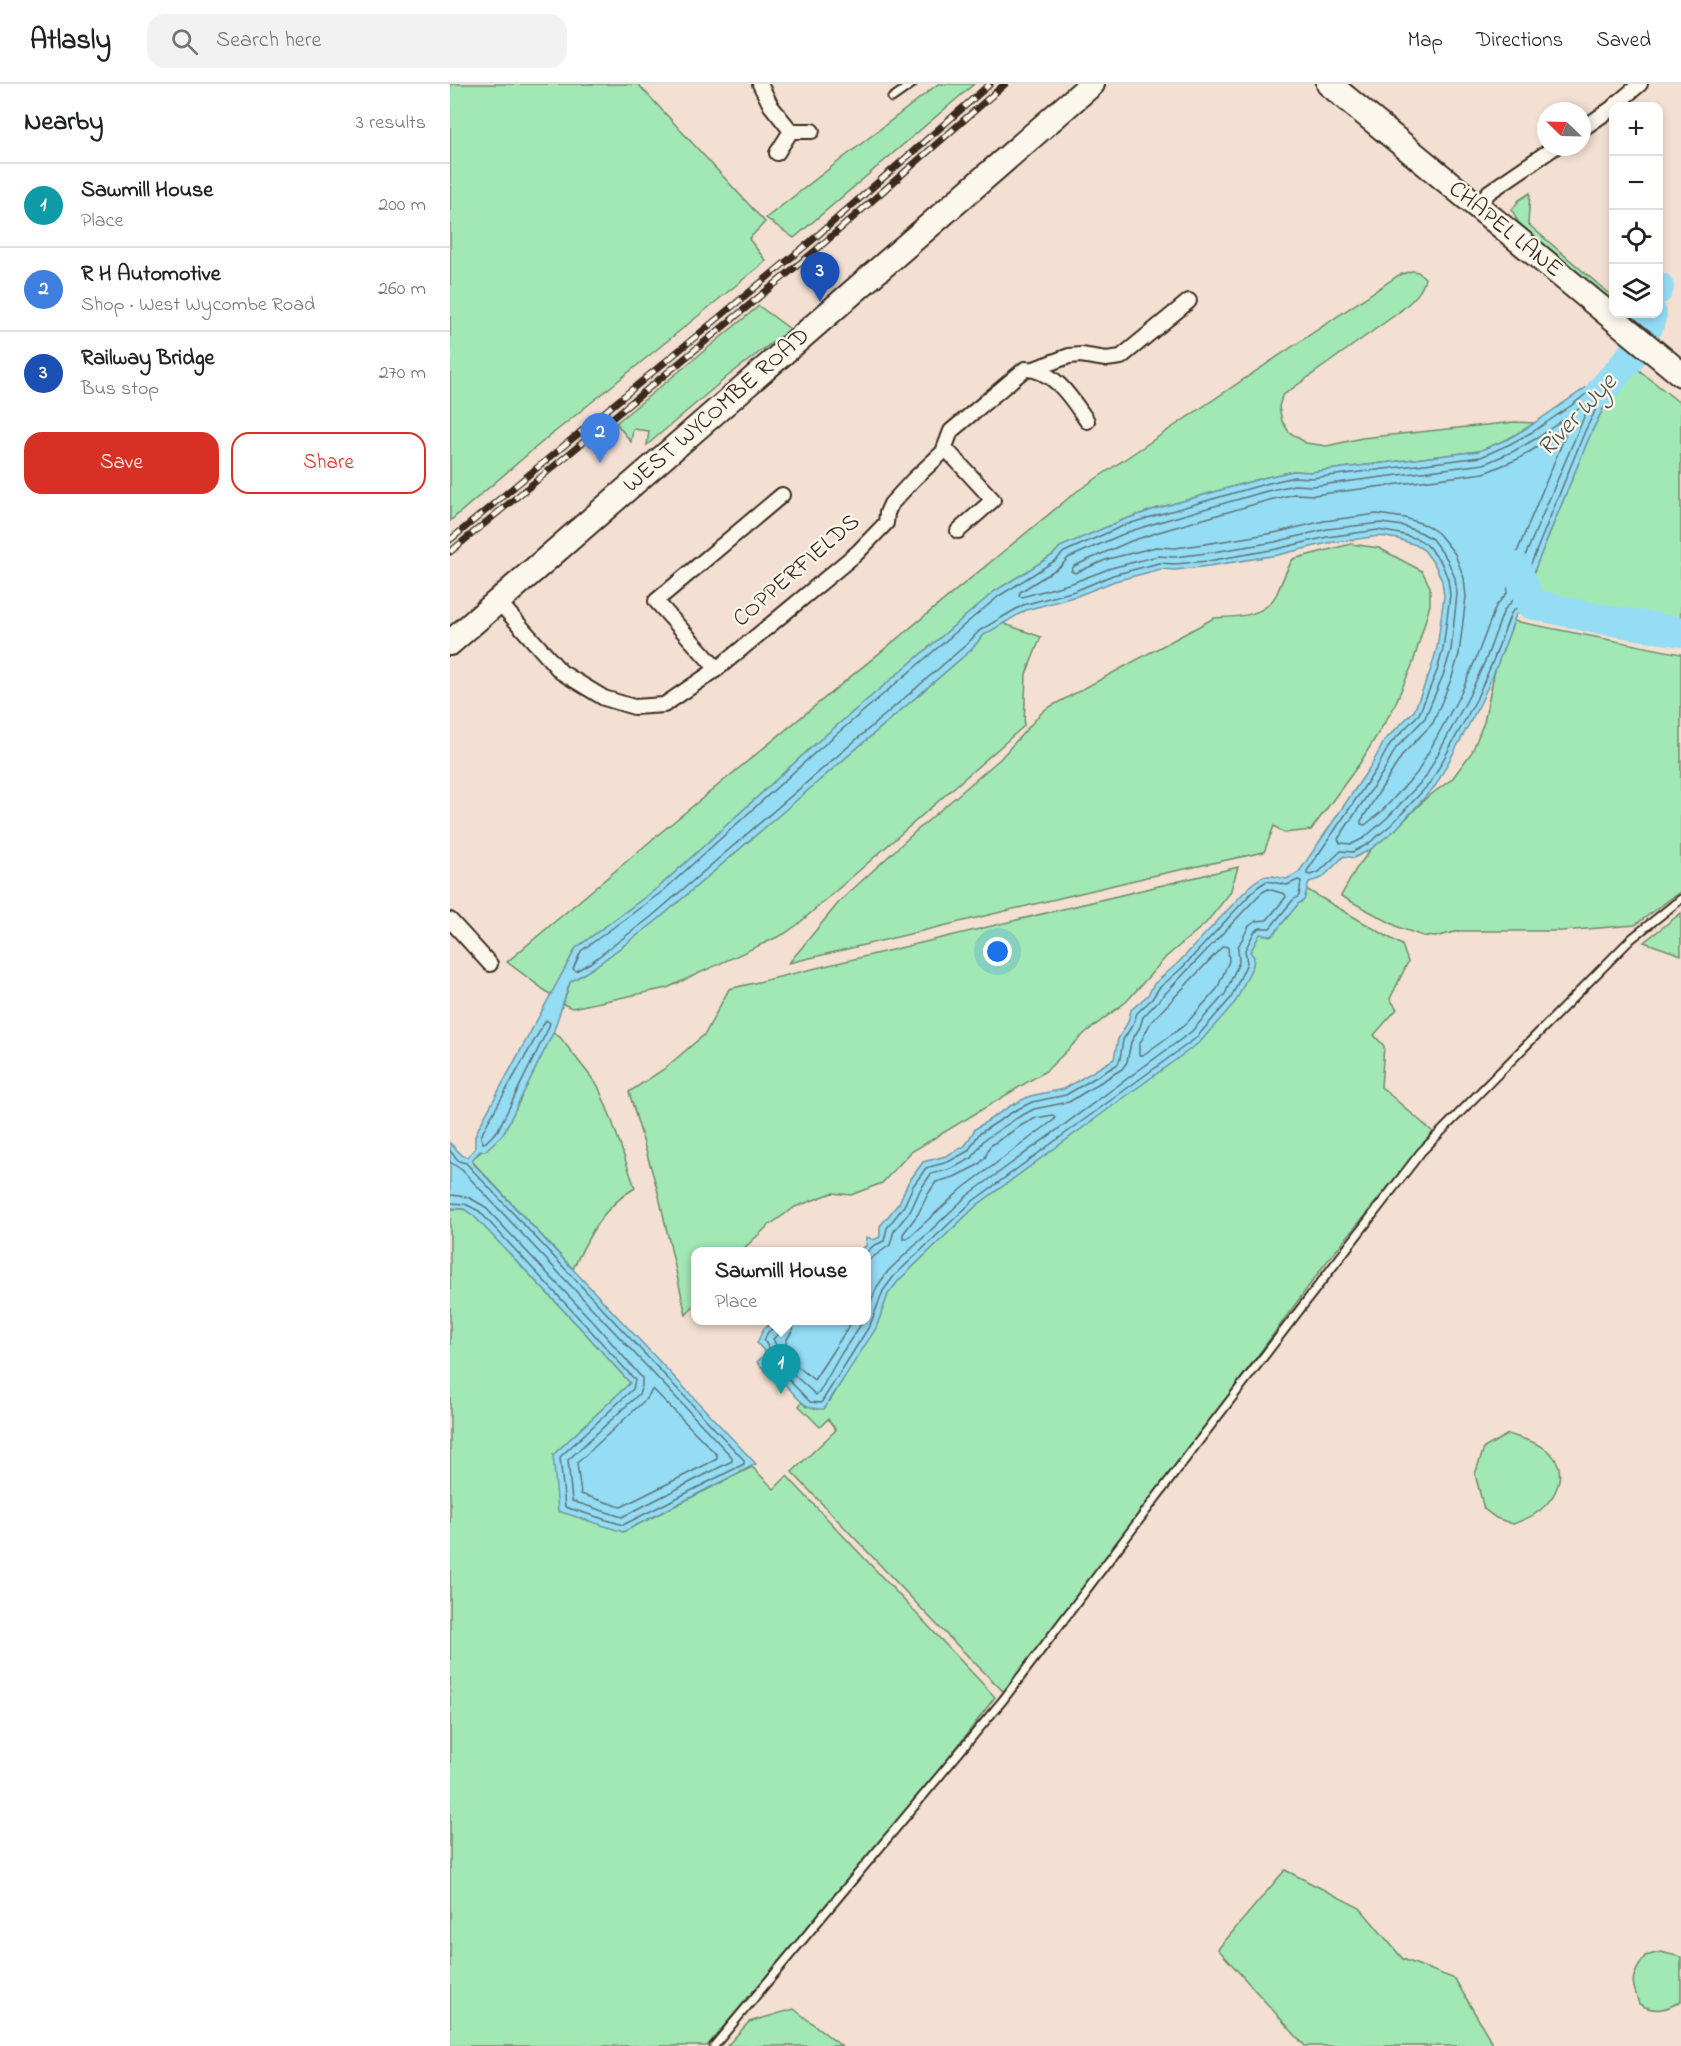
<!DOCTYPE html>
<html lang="en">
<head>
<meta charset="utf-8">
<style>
	body { margin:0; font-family:"Indie Flower",sans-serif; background:#f2f2f2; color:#202124 }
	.controls { position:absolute; right:18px; top:18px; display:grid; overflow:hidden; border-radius:12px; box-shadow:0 3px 9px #0003 }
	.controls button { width:54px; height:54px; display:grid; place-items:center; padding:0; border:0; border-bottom:2px solid #e0e0e0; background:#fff; color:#202124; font:30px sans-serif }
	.compass { position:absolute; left:1087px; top:18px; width:54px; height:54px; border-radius:50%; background:#fff; box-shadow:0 3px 9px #0003; rotate:293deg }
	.you { position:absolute; left:548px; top:868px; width:21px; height:21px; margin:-15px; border:4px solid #fff; border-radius:50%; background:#1a73e8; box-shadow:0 0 0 9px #1a73e833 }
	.badge { display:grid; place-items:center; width:39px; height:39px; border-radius:50%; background:#d93025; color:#fff; font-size:20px; font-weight:700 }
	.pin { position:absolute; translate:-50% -50px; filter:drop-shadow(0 2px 3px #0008) }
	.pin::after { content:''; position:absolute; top:32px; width:21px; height:18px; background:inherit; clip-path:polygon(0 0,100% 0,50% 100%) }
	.popup { position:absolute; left:241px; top:1163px; width:180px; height:78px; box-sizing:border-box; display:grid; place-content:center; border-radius:12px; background:#fff; filter:drop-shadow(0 2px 4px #0005); font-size:20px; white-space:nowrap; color:#757577 }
	.popup b { font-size:22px; color:#202124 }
	.popup::after { content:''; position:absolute; left:50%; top:100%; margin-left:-12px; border:12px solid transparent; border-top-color:#fff }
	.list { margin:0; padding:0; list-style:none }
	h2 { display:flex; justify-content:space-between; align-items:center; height:78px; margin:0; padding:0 24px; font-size:26px }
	h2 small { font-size:20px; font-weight:400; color:#757577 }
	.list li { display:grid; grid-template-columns:39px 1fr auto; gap:18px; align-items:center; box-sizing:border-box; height:84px; padding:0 24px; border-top:2px solid #e0e0e0 }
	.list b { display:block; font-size:22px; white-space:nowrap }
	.list p { margin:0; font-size:20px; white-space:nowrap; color:#757577 }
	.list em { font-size:20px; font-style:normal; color:#757577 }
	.actions { display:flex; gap:12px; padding:18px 24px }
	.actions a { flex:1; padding:14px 0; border:2px solid #d93025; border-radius:18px; text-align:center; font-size:21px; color:#d93025 }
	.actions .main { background:#d93025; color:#fff }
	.icon { flex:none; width:33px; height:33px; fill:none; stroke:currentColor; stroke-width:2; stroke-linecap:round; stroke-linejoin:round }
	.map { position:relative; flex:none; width:1231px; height:1962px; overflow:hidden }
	header { display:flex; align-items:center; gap:36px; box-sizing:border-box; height:84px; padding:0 30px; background:#fff; border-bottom:2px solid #e0e0e0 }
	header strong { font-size:28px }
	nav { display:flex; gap:33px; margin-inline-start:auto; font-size:21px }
	.search { width:420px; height:54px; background:#f2f2f2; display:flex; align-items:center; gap:15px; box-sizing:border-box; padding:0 21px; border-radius:18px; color:#757577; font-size:22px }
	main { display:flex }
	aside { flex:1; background:#fff }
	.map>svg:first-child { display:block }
	.green { fill:#a2e8b5; stroke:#6e896a; stroke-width:1.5 }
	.water { fill:#94ddf5; stroke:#70959f; stroke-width:1.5 }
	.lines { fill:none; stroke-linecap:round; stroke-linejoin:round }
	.shore { stroke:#5f7274; stroke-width:1.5 }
	.river { stroke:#94ddf5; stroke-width:30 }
	.lane-casing { stroke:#3b2a1e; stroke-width:11 }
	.street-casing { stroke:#3b2a1e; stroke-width:18 }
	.highway-casing { stroke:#3b2a1e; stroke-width:28 }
	.lane { stroke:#fbf7ec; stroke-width:7 }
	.street { stroke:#fbf7ec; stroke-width:14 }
	.highway { stroke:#fbf7ec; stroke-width:24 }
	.rail-casing { stroke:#3b2a1e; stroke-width:7 }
	.rail { stroke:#fbf7ec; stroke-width:4.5; stroke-dasharray:14; stroke-linecap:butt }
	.labels { text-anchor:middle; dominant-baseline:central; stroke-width:4.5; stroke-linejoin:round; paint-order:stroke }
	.street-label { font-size:24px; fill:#3b2a1e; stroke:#fbf7ec }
	.water-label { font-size:26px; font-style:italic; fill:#515754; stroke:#fbf7ec }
</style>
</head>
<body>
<header>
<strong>Atlasly</strong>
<div class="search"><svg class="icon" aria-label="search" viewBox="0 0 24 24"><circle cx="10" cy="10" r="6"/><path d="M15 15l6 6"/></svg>Search here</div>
<nav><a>Map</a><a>Directions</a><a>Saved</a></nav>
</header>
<main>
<aside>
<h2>Nearby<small>3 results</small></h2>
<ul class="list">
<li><span class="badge" style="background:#0f9aa8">1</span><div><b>Sawmill House</b><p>Place</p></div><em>200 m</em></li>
<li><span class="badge" style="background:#3f7fe0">2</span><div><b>R H Automotive</b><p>Shop · West Wycombe Road</p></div><em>260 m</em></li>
<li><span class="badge" style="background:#1a4fb4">3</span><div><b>Railway Bridge</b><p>Bus stop</p></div><em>270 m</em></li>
</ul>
<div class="actions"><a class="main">Save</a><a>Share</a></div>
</aside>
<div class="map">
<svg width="1231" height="1962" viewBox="0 0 1231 1962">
	<rect width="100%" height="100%" fill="#f3e0d2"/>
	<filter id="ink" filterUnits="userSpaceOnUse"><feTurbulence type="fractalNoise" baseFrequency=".0167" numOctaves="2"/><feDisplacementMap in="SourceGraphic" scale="12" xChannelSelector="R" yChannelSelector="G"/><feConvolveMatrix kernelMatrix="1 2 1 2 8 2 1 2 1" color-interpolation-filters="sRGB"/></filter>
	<g filter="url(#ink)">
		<g class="green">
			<polygon points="0,0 188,0 315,138 299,155 316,177 85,364 0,437"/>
			<polygon points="488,0 524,0 344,154 316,134"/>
			<polygon points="1080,109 1078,140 1163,213 1163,220 1068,138 1062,126 1069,116"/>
			<path d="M962,187l6,1 7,6c-2,15 -16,25 -27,35l-116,83 -3,11 3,14 7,11 17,11 21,3 35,-8 153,-16 20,1 -27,16 -29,12 -168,21 -18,-1 -30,7 -108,31 -32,11 -63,27 -7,8 -58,36 -181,154 -155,142 -83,61 -25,47 -44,-33 159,-134 410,-336 323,-217z"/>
			<polygon points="309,222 340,245 278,292 197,361 199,347 183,345 181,358 166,339"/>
			<polygon points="1184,282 1231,320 1231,548 1144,534 1081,520 1079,506 1086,482 1141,349 1153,325"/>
			<path d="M901,460l28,4 43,23 8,16v18l-17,58 -20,46 -33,54 -49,67 -27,3 -10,-7 -10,26 -117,25 -358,86 51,-62 76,-70 84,-72 44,-49 170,-92c23,-1 52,-1 63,-25 6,-13 8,-21 16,-34z"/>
			<polygon points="1064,537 1231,570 1231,807 1185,841 1112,847 1009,847 985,853 973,852 950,844 891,812 906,785 921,765 946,745 975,715 1002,695 1022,668 1034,638 1045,586"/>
			<polygon points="552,539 591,553 576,590 574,642 347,841 334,850 217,904 122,924 113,920 120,898 143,884 205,838 522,565 532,552"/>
			<polygon points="788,783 780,809 756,839 716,873 677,917 635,949 596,987 461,1068 432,1099 401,1111 382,1109 345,1123 318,1142 291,1167 246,1168 245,1220 236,1231 208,1108 179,1008 214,985 255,950 279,905"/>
			<polygon points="856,805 952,861 958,878 940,915 947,925 924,951 934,962 931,1003 983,1048 875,1180 675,1452 554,1608 488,1542 342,1388 386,1346 378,1335 370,1343 349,1322 352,1318 356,1323 380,1317 403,1278 426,1244 438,1210 449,1196 527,1121 719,980 797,892 803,881 800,868 810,850 822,852 848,820 854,816"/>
			<polygon points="1231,829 1231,871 1194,858"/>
			<path d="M103,949l7,4 38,49 13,32 24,70c-32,18 -47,49 -62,81l-102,-109 32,-26z"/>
			<polygon points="0,1125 14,1125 24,1132 137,1251 180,1299 103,1371 173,1448 302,1383 324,1405 337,1392 545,1613 473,1708 257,1962 0,1962"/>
			<path d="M1058,1350c11,4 26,7 36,14 28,19 14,50 -9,66 -6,4 -15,7 -22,10l-17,-6 -12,-9 -9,-35 9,-26z"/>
			<polygon points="835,1786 910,1824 953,1875 1005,1895 1044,1962 855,1962 768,1865"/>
			<path d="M1211,1868l20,5v44c-15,9 -26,12 -42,3 -8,-25 -9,-25 6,-48z"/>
			<polygon points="344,1925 391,1962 277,1962 299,1938"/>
		</g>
		<path class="water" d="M1172,272l12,10 -31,43 -12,24 -55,133 -7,24 2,14 -15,11 -18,48 -17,39 -45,83 -40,44 -25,20 -17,9 -10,-2 -22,22 -13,4 -5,18 -6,4 -26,32 -12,-2 -10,18 4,5 -1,8 -17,36 -36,41 -223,163 -78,75 -11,14 -12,34 -52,81c-22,1 -28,-14 -42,-28l-4,3 -21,-22 9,-9 -9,-10 7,-15 12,-7 90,-1v-68l-8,-1 8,-5 1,-9 7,3 6,-3v-11l19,-23 9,-20 15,-21 23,-6 19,-10 10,-17 35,-23 20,-10 34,-7 50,-30 4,-20 10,-17 3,-12 17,-15 6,-11 24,-21 74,-79c15,-12 18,-8 35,-5l12,-7 73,-108 13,-24 29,-29 17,-42 6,-21 7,-52 -2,-15 -7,-16 -11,-15 -8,-5 -18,-6 -19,-3 -51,7 -50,12 -69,11 -34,4 -14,-1 -46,12 -38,15 -51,14 -44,26 -10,13 -317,273 -62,46 -23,14 -17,51 -50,101 -18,17h-5l-9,10 285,303 -133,68 -65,-21 -5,-56 77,-72 -43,-48 -113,-119 -10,-7 -14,-1v-65l13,13 4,1 8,-8v-13l4,-9 97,-179 83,-61 155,-142 181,-154 58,-36 7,-8 63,-27 32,-11 108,-31 30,-7 18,1 168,-21 29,-12 22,-13 61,-42z"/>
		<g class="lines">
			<g class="shore">
				<polygon points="1169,284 1171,289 1148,321 1135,347 1081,480 1073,505 1074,517 1061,529 1043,577 1026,616 981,698 942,740 918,760 903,768 891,767 869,788 860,791 857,790 857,787 927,684 940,660 969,630 987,587 993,565 1000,511 998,495 991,478 977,461 968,455 950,450 928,446 877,453 827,465 758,477 725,480 709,479 663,491 625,507 573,521 529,547 517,560 201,833 140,879 126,887 123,885 131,867 213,807 368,666 526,531 549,512 606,476 614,468 675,441 707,431 815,400 844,393 862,394 1031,373 1060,360 1084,347 1122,321"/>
				<polygon points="1133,322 1137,323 1137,326 1073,477 1066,502 1066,513 1054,526 1036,575 1019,612 975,694 937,734 914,754 902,760 890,759 888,755 933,688 946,664 975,634 994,589 1001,566 1007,510 1005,494 997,475 982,455 972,449 953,442 931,439 877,445 825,458 757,469 725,473 708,472 661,484 622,499 572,513 569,512 570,508 611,482 618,474 678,448 709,438 817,407 844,401 863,402 1034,380 1064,367 1087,354"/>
				<polygon points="1111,348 1114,349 1115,352 1065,473 1057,509 1046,522 1027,572 1011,609 967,689 931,728 915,741 911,740 911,737 953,670 983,639 1002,593 1009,570 1016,513 1014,494 1005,470 988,449 976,441 955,434 927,430 874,437 824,449 755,460 725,464 706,463 658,475 625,489 621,487 624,482 681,457 712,447 819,416 845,410 864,411 1034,389 1068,375"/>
				<polygon points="773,862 778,863 779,877 767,905 735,941 693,971 689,971 689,961 701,938"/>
				<polygon points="96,936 100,939 97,947 48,1046 36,1058 33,1059 31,1053 34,1045"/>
				<polygon points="603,1031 605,1033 604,1036 513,1104 457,1155 453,1155 453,1150 468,1130 478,1110 486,1098 504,1093 528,1081 535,1074 540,1062 572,1041 586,1034"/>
				<polyline points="0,1067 9,1077 16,1079 294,1376 294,1380 173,1441 115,1423 110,1373 183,1305 185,1296 141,1247 29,1127 15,1120 0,1119"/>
				<polyline points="0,1078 12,1086 282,1373 282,1377 172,1433 122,1417 118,1376 189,1310 192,1302 192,1294 147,1242 34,1122 18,1113 0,1111"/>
				<polyline points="416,1178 440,1161 444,1147 461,1126 470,1106 481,1090 501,1085 522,1074 534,1056 567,1034 584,1025 619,1018 672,985 677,978 681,958 690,943 693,933 811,809 818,805 835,810 836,813 817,836 806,837 799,842 788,863 789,878 775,910 741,948 518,1111 438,1187 427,1203 416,1229"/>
				<polyline points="327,1236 326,1242 318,1248 314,1256 321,1268 317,1280 327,1291 336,1293 360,1318 371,1319 420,1241 433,1207 444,1192 523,1117 746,954 781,914 797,879 795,866 805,847 810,844 820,844 843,816 849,812 851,797 848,796 837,801 817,797 806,804 732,884 709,904 702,915 687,929 683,940 673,956 670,975 668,980 616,1011 582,1018 564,1027 529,1050 518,1067 498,1078 476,1084 463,1102 454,1122 437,1144 434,1157 423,1162 416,1169"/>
				<polyline points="335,1236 333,1246 323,1255 329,1267 327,1279 331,1283 340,1287 366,1311 369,1309 391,1270 414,1236"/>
				<polyline points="344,1236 342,1247 336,1257 338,1274 364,1296 403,1236"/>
				<polygon points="203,1305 267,1371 267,1375 171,1423 131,1410 127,1379 195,1316"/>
			</g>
			<g class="river">
				<polyline points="1208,206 1209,203"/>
				<path d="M1151,307c21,-23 44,-47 51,-77"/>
				<polyline points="1066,483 1081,520 1144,534 1231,548"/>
			</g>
			<defs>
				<g id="lane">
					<polyline points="442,14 462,0"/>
					<polyline points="264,1962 553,1616 755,1349 971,1068 1181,855 1231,815"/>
				</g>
				<g id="street">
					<polyline points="310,0 321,22 341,47"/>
					<polyline points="1164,22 1190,0"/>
					<polyline points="1132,45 1164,23"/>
					<polyline points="327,69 341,47 362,47"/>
					<polyline points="1027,123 1039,108 1105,63"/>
					<polyline points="584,285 619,272 631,271 656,275 671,273 739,217"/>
					<polyline points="495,364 543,416 508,447"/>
					<path d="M48,517l63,71 43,26 30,9 30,-2 53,-36 140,-116 29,-30 1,-10 4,-9 23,-25 29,-27 8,-21 74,-62c29,0 47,30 62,52"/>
					<polyline points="267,585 206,517 332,411"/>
					<polyline points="0,836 40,880"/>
				</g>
				<g id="highway">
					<polyline points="879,0 1231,290"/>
					<polyline points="0,559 642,0"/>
				</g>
			</defs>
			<use href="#lane" class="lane-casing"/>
			<use href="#street" class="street-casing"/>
			<use href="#highway" class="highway-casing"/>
			<use href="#lane" class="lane"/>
			<use href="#street" class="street"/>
			<use href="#highway" class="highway"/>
			<defs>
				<g id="rail">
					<polyline points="0,456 360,158 540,0"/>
					<polyline points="0,468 366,166 555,0"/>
				</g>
			</defs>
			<use href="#rail" class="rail-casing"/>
			<use href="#rail" class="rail"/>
		</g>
	</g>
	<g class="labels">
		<g class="street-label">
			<text transform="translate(1055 146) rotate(39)">CHAPEL LANE</text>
			<text transform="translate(267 327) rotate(-41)">WEST WYCOMBE ROAD</text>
			<text transform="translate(347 487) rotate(-41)">COPPERFIELDS</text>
		</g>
		<g class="water-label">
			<text transform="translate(1128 332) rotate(-47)">River Wye</text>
		</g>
	</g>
</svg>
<div class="controls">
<button>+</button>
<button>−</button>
<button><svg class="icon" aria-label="locate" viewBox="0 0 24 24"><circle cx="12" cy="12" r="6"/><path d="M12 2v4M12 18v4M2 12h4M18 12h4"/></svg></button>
<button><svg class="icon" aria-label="layers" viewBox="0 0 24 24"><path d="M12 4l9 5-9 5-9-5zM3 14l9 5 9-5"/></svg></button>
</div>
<svg class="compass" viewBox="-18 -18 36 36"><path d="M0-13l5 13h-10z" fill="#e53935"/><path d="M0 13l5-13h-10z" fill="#757577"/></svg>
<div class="you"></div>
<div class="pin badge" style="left:331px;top:1310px;background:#0f9aa8">1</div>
<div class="popup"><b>Sawmill House</b>Place</div>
<div class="pin badge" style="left:150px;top:379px;background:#3f7fe0">2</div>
<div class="pin badge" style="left:370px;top:218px;background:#1a4fb4">3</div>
</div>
</main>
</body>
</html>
